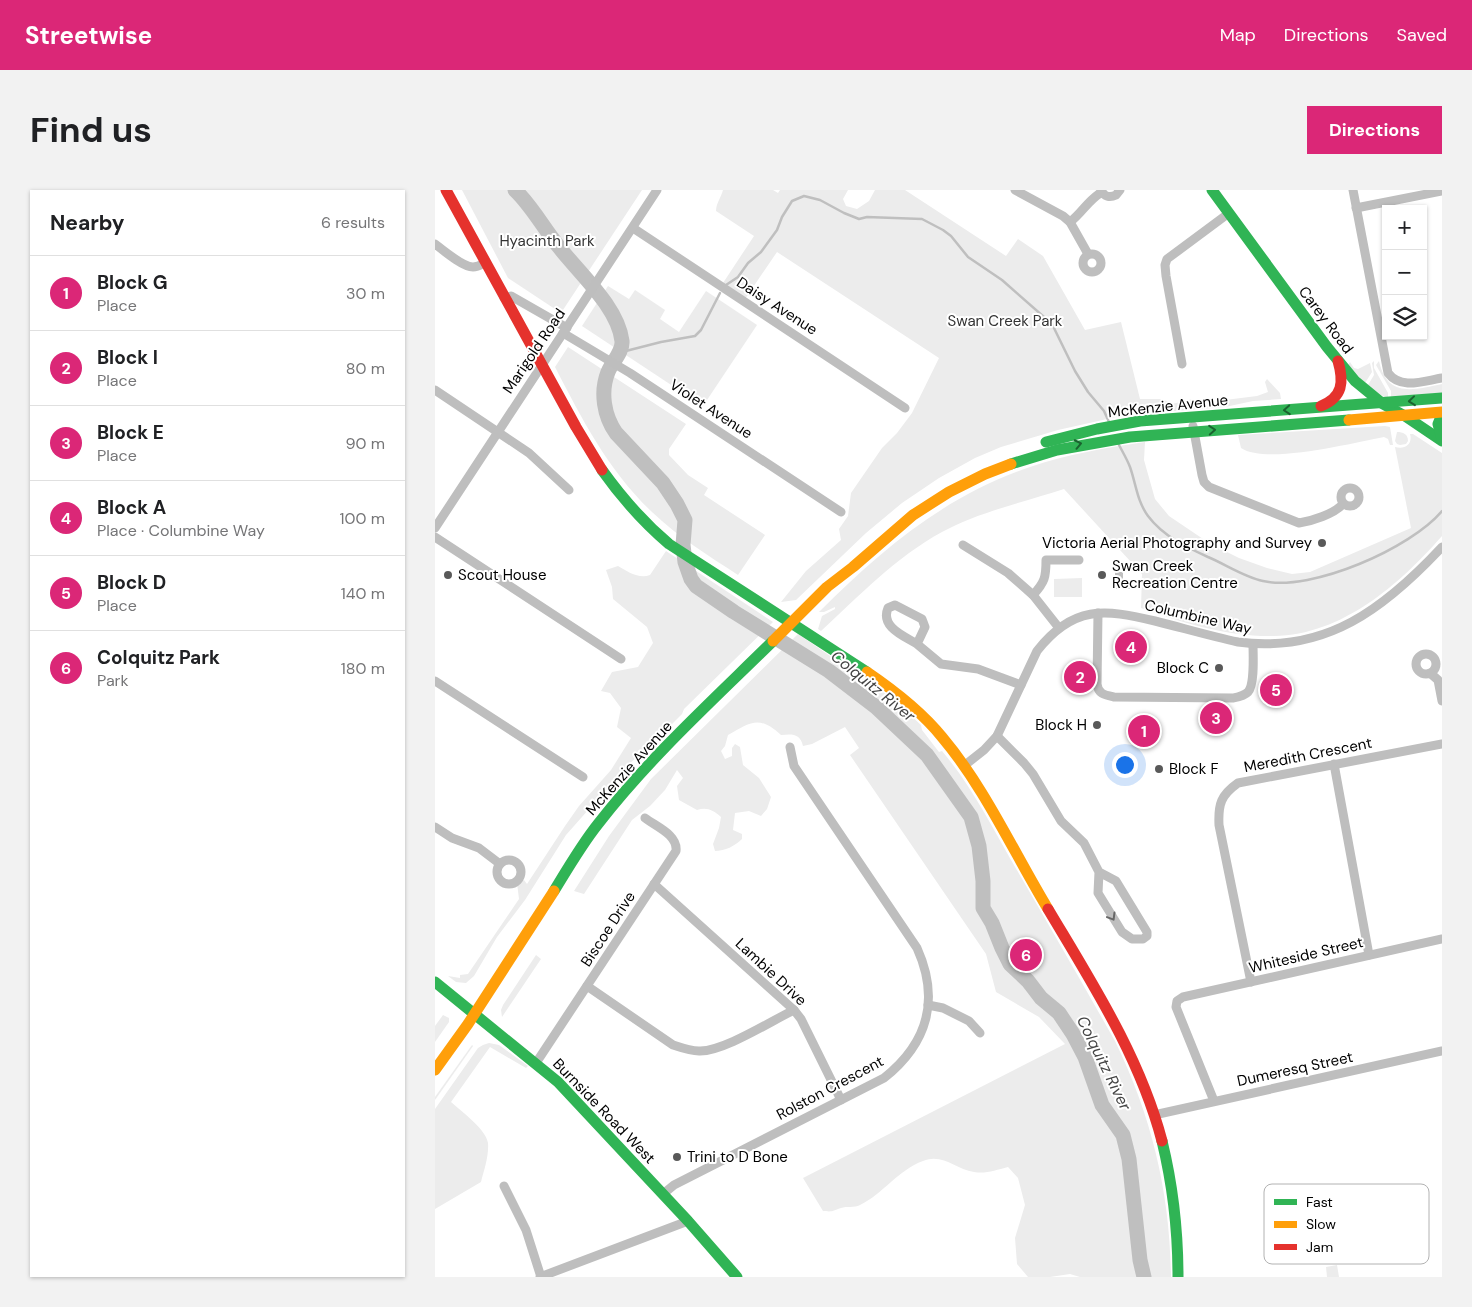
<!DOCTYPE html>
<html lang="en">
<head>
<meta charset="utf-8">
<style>
	body { margin:0; font-family:"DM Sans",sans-serif; background:#f2f2f2; color:#202124 }
	.controls { position:absolute; right:15px; top:15px; display:grid; overflow:hidden; border-radius:0px; box-shadow:0 1px 4px #0004 }
	.controls button { width:45px; height:45px; display:grid; place-items:center; padding:0; border:0; border-bottom:1px solid #e0e0e0; background:#fff; color:#202124; font:25px sans-serif }
	.you { position:absolute; left:689px; top:574px; width:18px; height:18px; margin:-12px; border:4px solid #fff; border-radius:50%; background:#1a73e8; box-shadow:0 0 0 8px #1a73e833 }
	.badge { display:grid; place-items:center; width:32px; height:32px; border-radius:50%; background:#db2777; color:#fff; font-size:16px; font-weight:700 }
	.pin { position:absolute; translate:-50% -50%; border:2px solid #fff; box-shadow:0 1px 5px #0006 }
	.list { margin:0; padding:0; list-style:none }
	h2 { display:flex; justify-content:space-between; align-items:center; height:65px; margin:0; padding:0 20px; font-size:21px }
	h2 small { font-size:16px; font-weight:400; color:#757577 }
	.list li { display:grid; grid-template-columns:32px 1fr auto; gap:15px; align-items:center; box-sizing:border-box; height:75px; padding:0 20px; border-top:1px solid #e0e0e0 }
	.list b { display:block; font-size:19px; white-space:nowrap }
	.list p { margin:0; font-size:16px; white-space:nowrap; color:#757577 }
	.list em { font-size:16px; font-style:normal; color:#757577 }
	.icon { flex:none; width:28px; height:28px; fill:none; stroke:currentColor; stroke-width:2; stroke-linecap:round; stroke-linejoin:round }
	.map { position:relative; flex:none; width:1007px; height:1087px; overflow:hidden; border-radius:0px }
	header { display:flex; align-items:center; gap:30px; box-sizing:border-box; height:70px; padding:0 25px; background:#db2777; color:#fff }
	header strong { font-size:24px }
	nav { display:flex; gap:28px; margin-inline-start:auto; font-size:18px }
	.intro { display:flex; align-items:center; justify-content:space-between; box-sizing:border-box; height:120px; padding:0 30px }
	h1 { margin:0; font-size:35px }
	.button { padding:12px 22px; border-radius:0px; background:#db2777; color:#fff; font-size:18px; font-weight:700 }
	main { display:flex; gap:30px; padding:0 30px }
	aside { flex:1; background:#fff; border-radius:0px; box-shadow:0 1px 4px #0004 }
	.map>svg:first-child { display:block }
	.green { fill:#ececec }
	.water { fill:#bfbfbf }
	.lines { fill:none; stroke-linecap:round; stroke-linejoin:round }
	.stream { stroke:#bfbfbf; stroke-width:2.5 }
	.river { stroke:#bfbfbf; stroke-width:15 }
	.street { stroke:#bebebe; stroke-width:9 }
	.fast { stroke:#30b455; stroke-width:11 }
	.slow { stroke:#ff9f0a; stroke-width:11 }
	.jam { stroke:#e5322d; stroke-width:11 }
	.oneway { stroke:#1a632f }
	.oneway2 { stroke:#686868 }
	.poi-dot { fill:#595959; stroke:#fff; stroke-width:2 }
	.labels { text-anchor:middle; dominant-baseline:central; stroke-width:4; stroke-linejoin:round; paint-order:stroke }
	.park-label { font-size:15px; fill:#333; stroke:#fff }
	.street-label { font-size:15px; fill:#000; stroke:#fff }
	.poi-label { font-size:15px; fill:#000; stroke:#fff; text-anchor:start }
	.water-label { font-size:16px; font-style:italic; fill:#444; stroke:#fff }
	.key { fill:#fff; stroke:#b2b2b2; stroke-width:1 }
	.key-label { font-size:14px; fill:#000 }
</style>
</head>
<body>
<header>
<strong>Streetwise</strong>
<nav><a>Map</a><a>Directions</a><a>Saved</a></nav>
</header>
<div class="intro"><h1>Find us</h1><a class="button">Directions</a></div>
<main>
<aside>
<h2>Nearby<small>6 results</small></h2>
<ul class="list">
<li><span class="badge">1</span><div><b>Block G</b><p>Place</p></div><em>30 m</em></li>
<li><span class="badge">2</span><div><b>Block I</b><p>Place</p></div><em>80 m</em></li>
<li><span class="badge">3</span><div><b>Block E</b><p>Place</p></div><em>90 m</em></li>
<li><span class="badge">4</span><div><b>Block A</b><p>Place · Columbine Way</p></div><em>100 m</em></li>
<li><span class="badge">5</span><div><b>Block D</b><p>Place</p></div><em>140 m</em></li>
<li><span class="badge">6</span><div><b>Colquitz Park</b><p>Park</p></div><em>180 m</em></li>
</ul>
</aside>
<div class="map">
<svg width="1007" height="1087" viewBox="0 0 1007 1087">
	<rect width="100%" height="100%" fill="#fff"/>
	<g class="green">
		<polygon points="27,0 207,0 126,123 73,88"/>
		<path d="M288,0h50l5,3 2,-3h68l-5,9 3,7 11,3 12,-8 6,-11h30l101,66 12,-17 25,17 42,74 36,-8 19,77h22l10,5 21,-5 16,3 48,-6 11,-4 -3,-10 2,-3 13,14 1,6 -28,2 -28,6 -100,8 -67,15 -57,17 -26,11 -36,20 -37,25 -36,30 -70,67 -15,2 25,-31 35,-31 -2,-11 9,-13 3,-23 31,-45 15,-15 15,-20 27,-55 -162,-106 -32,47 -22,-16 31,-47 -38,-25c0,-8 5,-13 7,-21z"/>
		<polygon points="173,96 194,109 200,100 230,120 225,129 244,142 271,101 322,135 268,216 147,136"/>
		<path d="M133,157l118,77 -17,25v6l19,20 20,13 -4,7 61,40 -27,40c-29,-19 -60,-38 -86,-63 -44,-42 -69,-91 -97,-145z"/>
		<polygon points="939,171 939,178 953,203 953,208 946,205 933,195 939,185 937,173"/>
		<path d="M944,171c8,37 34,29 63,23v9l-51,4v-6l-15,-26z"/>
		<polygon points="915,172 919,178 923,179 935,173 937,182 930,193 913,175"/>
		<path d="M950,236l5,1 3,18h-3l-2,-6 -4,-2c-32,6 -118,28 -143,11l-3,-13z"/>
		<path d="M962,242c6,0 11,2 11,9l-2,3 -6,1 -3,-1 -2,-3z"/>
		<path d="M975,244h3l29,19v83c-43,49 -100,99 -168,100 -45,1 -91,-13 -133,-28l1,-34 -78,-85c-40,13 -85,23 -122,43 -46,25 -83,64 -121,99l-3,-2 4,-13 13,-7v-2l-11,5h-5c63,-63 126,-116 211,-145 37,-13 76,-19 115,-25l-1,18 11,39 14,17 40,27 30,15 28,10 25,6 18,-2 101,-44 -16,-81c10,3 18,-3 15,-13z"/>
		<path d="M231,361l107,71 -89,87 -2,5 -22,22 -32,29 -62,70 -41,65 -28,37 -23,39 -8,7 -10,-1 -8,-6 12,2v-3l8,-1 51,-75 -2,-16 7,-3 3,4 38,-58 14,-20 32,-36 20,-32 -14,-11 4,-19 -11,-15 -9,-2 11,-19 26,-5 15,-24 -6,-16 -34,-28 -1,-12 -6,-17 12,-4c10,6 21,13 32,9z"/>
		<polygon points="647,388 647,407 619,407 619,389"/>
		<path d="M363,444l95,65 28,26 1,5 17,22 3,-1c28,33 48,72 69,109 35,60 70,121 104,181 37,76 55,152 56,236h-91l-10,-3 -20,3h-22l-11,-13 -2,-26 10,-33 -7,-27 -10,-11c-12,3 -22,7 -34,5 -19,-3 -31,-19 -51,-11 -25,9 -40,33 -63,44 -6,3 -13,1 -19,3 -9,3 -8,4 -18,3l-20,-33 262,-134 -26,-27 -43,-25 -10,-38 -136,-199 9,-7 -14,-21 -33,17 -9,2c-3,-13 -11,-12 -22,-11 -22,-20 -30,-13 -53,0l-3,11 -4,5 4,8 7,-3v-8l3,-4 5,3 3,18 16,13 12,19 -4,12 -6,7 -12,-5 -14,2 -2,17 9,4v5c-7,7 -17,12 -27,12l-2,-7 6,-16 2,-11c-8,-7 -14,-10 -24,-7l-18,-10 -2,-14 6,-8 -6,-8 -12,20 -15,16 -18,14 -48,74 -10,-3 35,-55 42,-57z"/>
		<polygon points="101,765 106,769 67,827 66,820 68,815"/>
		<polygon points="8,825 14,828 14,832 0,852 0,836"/>
		<path d="M54,853l10,2 29,21 -2,2 -36,-21 -39,55c10,9 35,27 37,41 1,13 -4,27 -7,39l-46,27v-100l43,-61 5,-3z"/>
		<polygon points="37,855 38,856 0,910 0,907"/>
		<polygon points="902,1075 904,1087 892,1087 891,1077"/>
	</g>
	<polygon class="water" points="680,382 688,382 688,391 697,391 697,399 680,399"/>
	<g class="lines">
		<g class="stream">
			<polyline points="291,95 303,87 313,73 326,62 342,40 347,27 357,11 369,6 385,10 409,23 424,29 432,27 487,29 508,40 516,46 533,67 567,90 617,134 640,181 653,202 669,221 674,232"/>
			<polyline points="183,163 226,152 260,146 266,140 285,103"/>
			<path d="M683,253c4,8 9,16 12,24 6,17 7,34 18,49 15,20 38,31 60,41 17,7 36,20 55,24 49,11 148,-33 179,-70"/>
		</g>
		<path class="river" d="M80,0c17,16 29,39 44,57 20,26 59,60 63,94 1,11 -10,21 -14,31 -8,20 -4,44 8,61l47,50 14,21 8,16 -2,25 2,17 6,17 5,7 38,26 95,59 47,36 51,48 44,62 8,29 4,35v27l9,15 10,25 8,16 18,17 13,17 18,15 14,21 12,23 17,48 21,30 6,24 11,101 4,17"/>
		<g class="street">
			<polyline points="580,0 628,26 635,32 653,64"/>
			<path d="M666,0c3,7 9,8 15,5l4,-5"/>
			<path d="M918,0l35,183c13,17 35,8 54,5"/>
			<polyline points="921,18 1007,1"/>
			<path d="M635,32c12,-9 18,-22 32,-30"/>
			<polyline points="198,38 470,218"/>
			<path d="M0,54c9,7 28,23 38,23 5,0 8,-2 12,-4"/>
			<circle cx="657" cy="73" r="9"/>
			<polyline points="69,108 76,106 132,138"/>
			<polyline points="128,143 195,183 406,322"/>
			<polyline points="747,174 731,86 730,75 732,69 794,23"/>
			<polyline points="0,200 94,263 134,300"/>
			<path d="M758,236l9,49 2,7 5,5 90,36c13,-2 35,-9 44,-19"/>
			<circle cx="915" cy="307" r="9"/>
			<polyline points="0,338 222,0"/>
			<polyline points="0,347 186,469"/>
			<polyline points="528,355 573,383 598,405 624,438"/>
			<path d="M598,405c12,-13 13,-18 13,-35h33"/>
			<path d="M663,423l-1,71c1,10 8,11 17,13l119,1c5,-1 11,-2 15,-6 7,-8 5,-37 5,-48"/>
			<path d="M482,454l8,-17 -3,-8 -27,-14 -7,3c-8,19 16,28 29,36l24,20 37,5 43,16"/>
			<circle cx="991" cy="474" r="10"/>
			<polyline points="995,483 1003,490 1007,511"/>
			<polyline points="0,491 148,587"/>
			<polyline points="562,546 589,573 598,584 626,631 649,653 664,682 663,703 687,742 697,749 708,749 712,746 712,742 681,691 664,682"/>
			<polyline points="899,574 934,765"/>
			<path d="M530,575l19,-15 13,-14 40,-85c36,-46 67,-42 118,-30 28,7 55,15 83,21 88,12 147,-34 204,-95"/>
			<polyline points="0,637 17,648 44,658 65,674"/>
			<circle cx="74" cy="682" r="12"/>
			<polyline points="219,694 359,820 366,829 406,910"/>
			<path d="M816,792l-32,-157c-1,-21 2,-30 19,-42l204,-39"/>
			<path d="M152,796l86,59c9,3 17,6 26,6 24,1 72,-30 95,-41"/>
			<polyline points="493,815 508,818 534,831 545,843"/>
			<path d="M101,873l140,-212c2,-16 -19,-24 -31,-33"/>
			<polyline points="779,911 741,817 742,811 748,807 1007,749"/>
			<polyline points="719,925 1007,861"/>
			<polyline points="69,996 91,1040 106,1087"/>
			<path d="M228,1004l11,-9 210,-107c44,-35 56,-79 33,-130l-123,-182 -4,-19"/>
			<polyline points="105,1087 253,1031"/>
		</g>
		<g class="fast">
			<polyline points="777,0 892,157 920,191 948,214 970,226 1007,251"/>
			<polyline points="1007,224 1003,234 1007,249"/>
			<polyline points="611,252 662,239 705,231 1007,208"/>
			<polyline points="576,274 622,260 695,247 914,230"/>
			<path d="M167,280c20,28 41,52 67,74l198,128"/>
			<path d="M119,701c14,-23 28,-47 44,-67 52,-67 115,-124 175,-183"/>
			<polyline points="0,792 123,892 253,1031 302,1087"/>
			<path d="M727,951c11,45 16,90 16,136"/>
		</g>
		<g class="slow">
			<polyline points="914,230 1007,222"/>
			<polyline points="338,451 392,397 418,377 478,325 514,302 550,284 576,274"/>
			<path d="M432,482c28,19 54,39 75,65 43,51 71,114 106,172"/>
			<polyline points="0,880 33,834 119,701"/>
		</g>
		<g class="jam">
			<polyline points="11,0 141,237 167,280"/>
			<path d="M886,216c22,-9 23,-24 17,-45"/>
			<path d="M613,719c44,74 92,148 114,232"/>
		</g>
	</g>
	<defs><path id="oneway-chevron" d="M-2-3.5L2.5 0L-2 3.5" fill="none" stroke-width="1.6" stroke-linecap="round" stroke-linejoin="round" transform="scale(1.25)"/></defs>
	<g class="oneway">
		<use href="#oneway-chevron" transform="translate(977 211) rotate(174)"/>
		<use href="#oneway-chevron" transform="translate(852 220) rotate(176)"/>
		<use href="#oneway-chevron" transform="translate(777 240) rotate(-4)"/>
		<use href="#oneway-chevron" transform="translate(643 254) rotate(-12)"/>
	</g>
	<use class="oneway2" href="#oneway-chevron" transform="translate(677 727) rotate(59)"/>
	<g class="poi-dot">
		<circle cx="887" cy="353" r="5"/>
		<circle cx="13" cy="385" r="5"/>
		<circle cx="667" cy="385" r="5"/>
		<circle cx="784" cy="478" r="5"/>
		<circle cx="662" cy="535" r="5"/>
		<circle cx="724" cy="579" r="5"/>
		<circle cx="242" cy="967" r="5"/>
	</g>
	<g class="labels">
		<g class="park-label">
			<text x="112" y="51">Hyacinth Park</text>
			<text x="570" y="131">Swan Creek Park</text>
		</g>
		<g class="street-label">
			<text transform="translate(342 116) rotate(33)">Daisy Avenue</text>
			<text transform="translate(891 130) rotate(53)">Carey Road</text>
			<text transform="translate(99 161) rotate(-56)">Marigold Road</text>
			<text transform="translate(733 216) rotate(-6)">McKenzie Avenue</text>
			<text transform="translate(276 219) rotate(33)">Violet Avenue</text>
			<text transform="translate(763 427) rotate(13)">Columbine Way</text>
			<text transform="translate(873 565) rotate(-11)">Meredith Crescent</text>
			<text transform="translate(194 578) rotate(-48)">McKenzie Avenue</text>
			<text transform="translate(173 739) rotate(-57)">Biscoe Drive</text>
			<text transform="translate(871 765) rotate(-13)">Whiteside Street</text>
			<text transform="translate(336 782) rotate(43)">Lambie Drive</text>
			<text transform="translate(860 879) rotate(-12)">Dumeresq Street</text>
			<text transform="translate(395 898) rotate(-28)">Rolston Crescent</text>
			<text transform="translate(169 921) rotate(46)">Burnside Road West</text>
		</g>
		<g class="poi-label">
			<text x="877" y="353" text-anchor="end">Victoria Aerial Photography and Survey</text>
			<text x="677" y="376">Swan Creek<tspan x="677" dy="17">Recreation Centre</tspan></text>
			<text x="23" y="385">Scout House</text>
			<text x="774" y="478" text-anchor="end">Block C</text>
			<text x="652" y="535" text-anchor="end">Block H</text>
			<text x="734" y="579">Block F</text>
			<text x="252" y="967">Trini to D Bone</text>
		</g>
		<g class="water-label">
			<text transform="translate(438 496) rotate(39)">Colquitz River</text>
			<text transform="translate(669 873) rotate(64)">Colquitz River</text>
		</g>
	</g>
	<rect x="829" y="994" width="165" height="80" rx="8" class="key"/>
	<rect x="839" y="1009" width="23" height="6" fill="#30b455"/>
	<rect x="839" y="1031" width="23" height="7" fill="#ff9f0a"/>
	<rect x="839" y="1054" width="23" height="6" fill="#e5322d"/>
	<g class="key-label">
		<text x="871" y="1017">Fast</text>
		<text x="871" y="1039">Slow</text>
		<text x="871" y="1062">Jam</text>
	</g>
</svg>
<div class="controls">
<button>+</button>
<button>−</button>
<button><svg class="icon" aria-label="layers" viewBox="0 0 24 24"><path d="M12 4l9 5-9 5-9-5zM3 14l9 5 9-5"/></svg></button>
</div>
<div class="you"></div>
<div class="pin badge" style="left:709px;top:541px">1</div>
<div class="pin badge" style="left:645px;top:487px">2</div>
<div class="pin badge" style="left:781px;top:528px">3</div>
<div class="pin badge" style="left:696px;top:457px">4</div>
<div class="pin badge" style="left:841px;top:500px">5</div>
<div class="pin badge" style="left:591px;top:765px">6</div>
</div>
</main>
</body>
</html>
